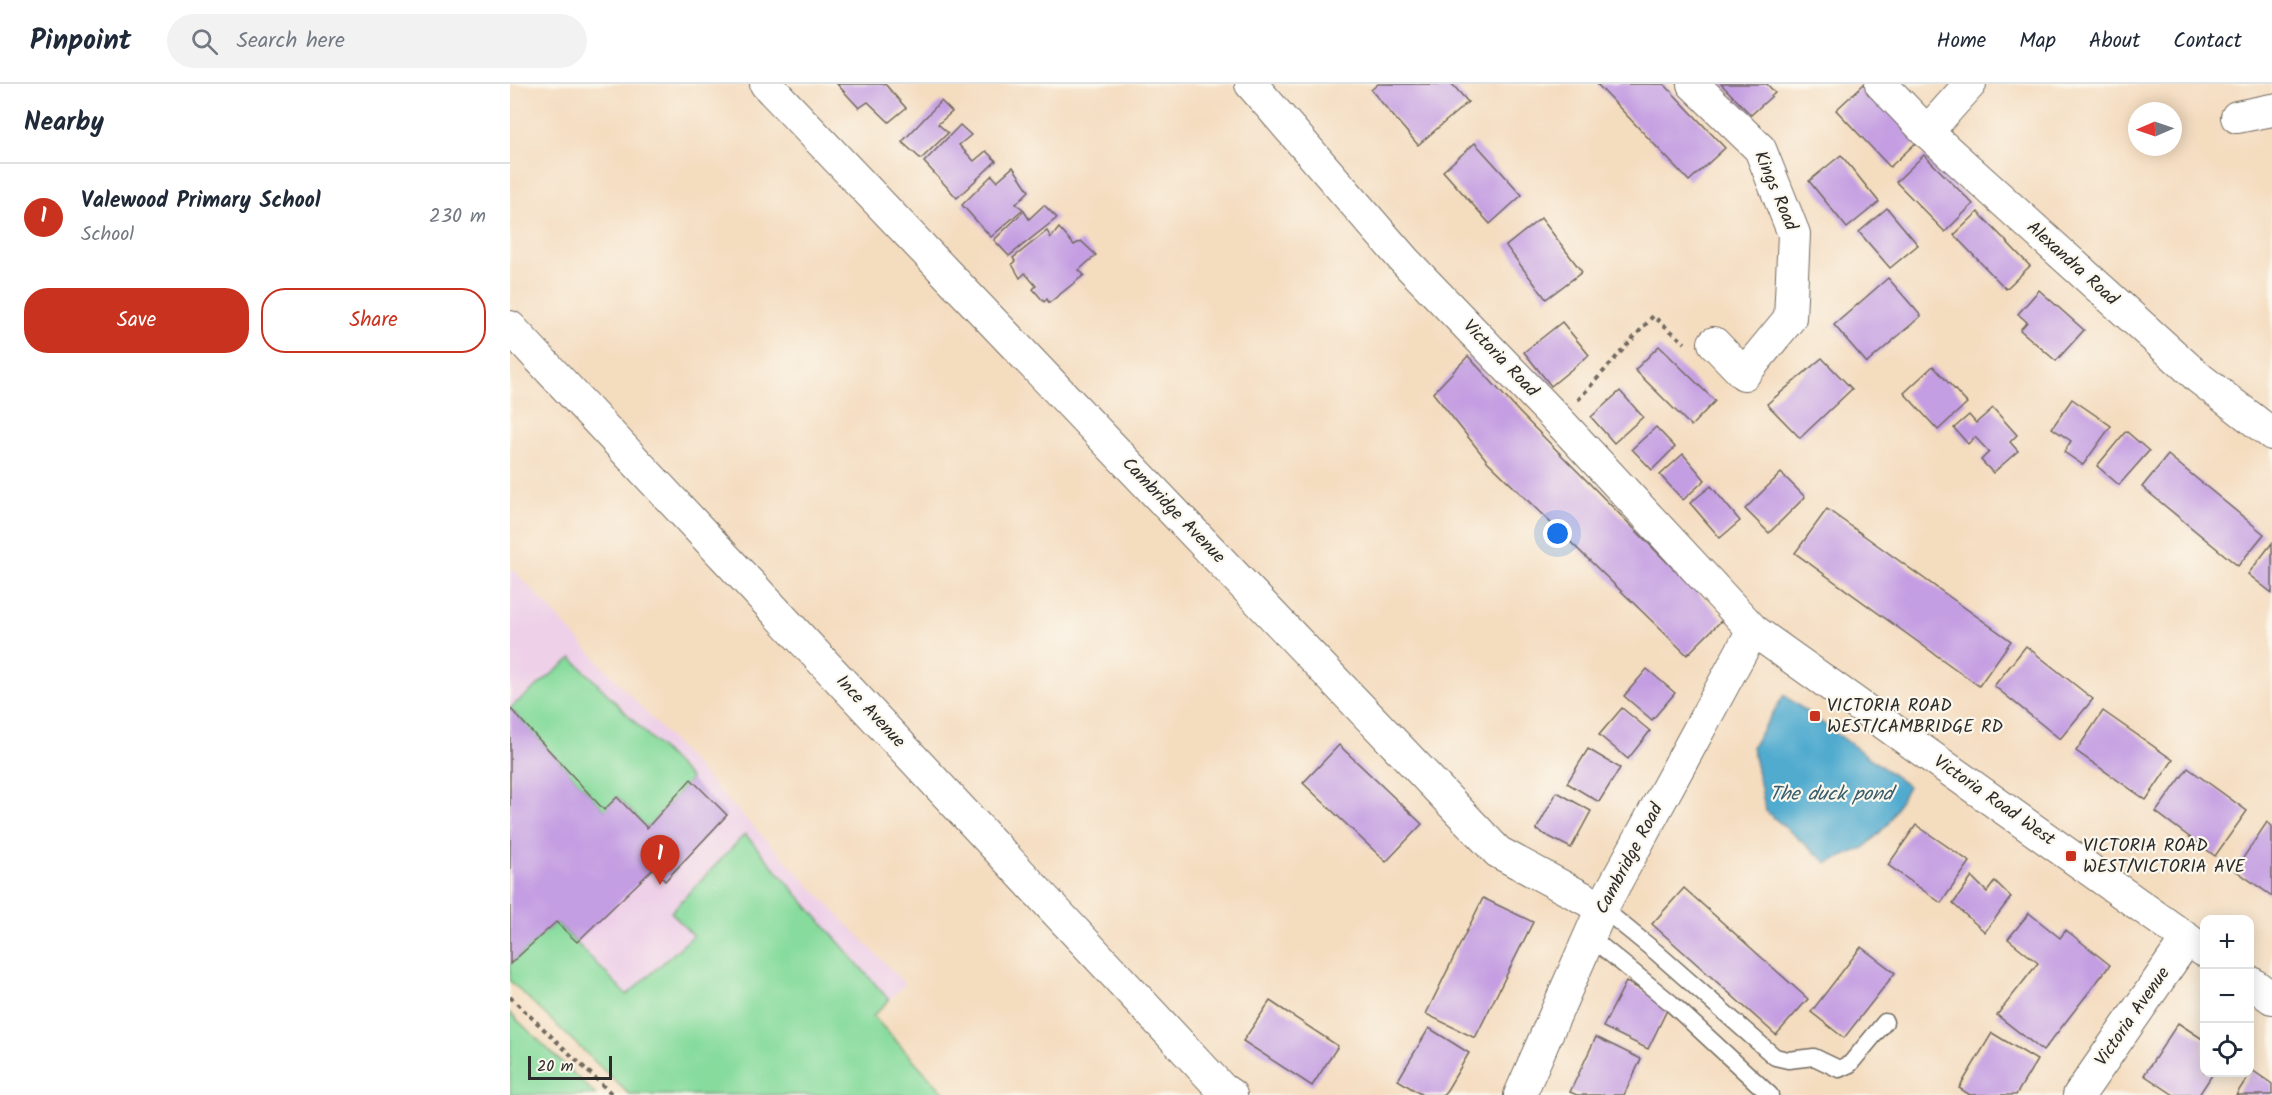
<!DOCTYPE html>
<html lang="en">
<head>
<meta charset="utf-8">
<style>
	body { margin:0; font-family:Kalam,sans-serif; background:#f2f2f3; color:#1f2937 }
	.controls { position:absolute; right:18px; bottom:18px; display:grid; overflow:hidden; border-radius:12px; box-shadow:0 3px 15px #0003 }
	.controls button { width:54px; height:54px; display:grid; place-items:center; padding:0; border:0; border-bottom:2px solid #e0e1e3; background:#fff; color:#1f2937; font:30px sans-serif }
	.compass { position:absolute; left:1618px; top:18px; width:54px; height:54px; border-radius:50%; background:#fff; box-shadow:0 3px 15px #0003; rotate:268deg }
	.scale { position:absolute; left:18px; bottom:15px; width:84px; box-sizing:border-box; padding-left:6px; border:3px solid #2b2b2b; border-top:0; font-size:16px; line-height:21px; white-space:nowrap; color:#2b2b2b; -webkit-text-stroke:4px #fbf7ec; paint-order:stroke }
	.you { position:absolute; left:1048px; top:450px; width:21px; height:21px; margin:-15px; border:4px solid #fff; border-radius:50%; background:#1a73e8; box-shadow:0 0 0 9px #1a73e833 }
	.badge { display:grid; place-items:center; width:39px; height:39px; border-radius:50%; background:#c8321e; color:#fff; font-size:20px; font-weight:700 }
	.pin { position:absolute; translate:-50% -50px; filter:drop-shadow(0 2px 3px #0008) }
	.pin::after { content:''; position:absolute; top:32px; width:21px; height:18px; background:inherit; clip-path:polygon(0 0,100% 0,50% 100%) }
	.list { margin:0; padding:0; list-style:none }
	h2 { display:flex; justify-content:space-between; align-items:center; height:78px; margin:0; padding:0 24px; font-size:26px }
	h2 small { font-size:20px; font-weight:400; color:#747a83 }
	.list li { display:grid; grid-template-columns:39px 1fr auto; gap:18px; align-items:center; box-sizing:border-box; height:108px; padding:0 24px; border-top:2px solid #e0e1e3 }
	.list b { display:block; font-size:22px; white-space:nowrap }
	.list p { margin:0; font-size:20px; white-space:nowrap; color:#747a83 }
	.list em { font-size:20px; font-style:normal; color:#747a83 }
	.actions { display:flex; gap:12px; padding:18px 24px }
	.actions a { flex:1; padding:14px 0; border:2px solid #c8321e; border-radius:24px; text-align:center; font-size:21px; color:#c8321e }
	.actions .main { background:#c8321e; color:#fff }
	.icon { flex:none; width:33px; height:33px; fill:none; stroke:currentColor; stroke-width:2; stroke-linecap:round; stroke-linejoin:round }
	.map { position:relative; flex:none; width:1762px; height:1011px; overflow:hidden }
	header { display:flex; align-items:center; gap:36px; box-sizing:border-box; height:84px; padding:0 30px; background:#fff; border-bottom:2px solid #e0e1e3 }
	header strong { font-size:28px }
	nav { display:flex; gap:33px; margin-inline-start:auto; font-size:21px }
	.search { width:420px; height:54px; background:#f2f2f3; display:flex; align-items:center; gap:15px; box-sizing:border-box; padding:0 21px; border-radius:33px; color:#747a83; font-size:22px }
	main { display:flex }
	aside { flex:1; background:#fff }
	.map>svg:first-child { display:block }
	.built { fill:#eed0e8 }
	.green { fill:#87db9d; stroke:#598364; stroke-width:1.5 }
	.water { fill:#51abcf; stroke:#3e6b7d; stroke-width:1.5 }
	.building { fill:#c49ee2 }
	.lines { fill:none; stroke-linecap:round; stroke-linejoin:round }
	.lane-casing { stroke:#71695f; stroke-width:19 }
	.street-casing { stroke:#71695f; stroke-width:34 }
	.path { stroke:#71695f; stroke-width:4; stroke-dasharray:4.5 4.5; stroke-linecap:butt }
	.lane { stroke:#fff; stroke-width:16 }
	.street { stroke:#fff; stroke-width:32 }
	.poi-dot { fill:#c8321e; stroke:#fbf7ec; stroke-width:2 }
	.labels { text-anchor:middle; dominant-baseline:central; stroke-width:4.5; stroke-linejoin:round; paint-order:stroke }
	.street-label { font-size:18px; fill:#2b2b2b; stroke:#fbf7ec }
	.poi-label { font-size:18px; fill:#2b2b2b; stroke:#fbf7ec; text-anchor:start }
	.water-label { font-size:20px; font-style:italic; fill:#3a5e6d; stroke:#fbf7ec }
</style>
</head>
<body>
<header>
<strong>Pinpoint</strong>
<div class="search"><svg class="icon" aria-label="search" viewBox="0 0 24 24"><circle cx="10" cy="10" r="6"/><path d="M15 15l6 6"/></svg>Search here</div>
<nav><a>Home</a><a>Map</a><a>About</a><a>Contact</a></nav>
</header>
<main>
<aside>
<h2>Nearby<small></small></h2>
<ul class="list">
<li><span class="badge">1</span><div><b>Valewood Primary School</b><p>School</p></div><em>230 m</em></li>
</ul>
<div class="actions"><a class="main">Save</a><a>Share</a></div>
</aside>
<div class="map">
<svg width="1762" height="1011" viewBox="0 0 1762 1011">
	<rect width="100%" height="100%" fill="#fbf7ec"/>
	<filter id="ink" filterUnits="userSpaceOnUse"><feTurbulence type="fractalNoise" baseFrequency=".0167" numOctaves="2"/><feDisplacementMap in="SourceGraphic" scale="12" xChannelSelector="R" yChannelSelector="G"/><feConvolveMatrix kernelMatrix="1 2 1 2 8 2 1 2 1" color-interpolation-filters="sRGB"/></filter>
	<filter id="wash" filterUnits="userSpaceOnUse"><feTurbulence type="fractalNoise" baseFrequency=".008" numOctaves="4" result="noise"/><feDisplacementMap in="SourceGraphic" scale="24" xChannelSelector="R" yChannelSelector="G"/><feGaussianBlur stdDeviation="1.35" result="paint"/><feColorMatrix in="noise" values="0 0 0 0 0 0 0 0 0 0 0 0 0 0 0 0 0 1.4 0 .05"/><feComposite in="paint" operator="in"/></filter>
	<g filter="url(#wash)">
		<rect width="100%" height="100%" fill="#f4dcbf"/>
		<polygon class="built" points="3,485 208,706 395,900 363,932 436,1011 120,1011 0,897 0,490"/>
		<g class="green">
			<polygon points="62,574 181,695 137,744 108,713 94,726 0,624"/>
			<polygon points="235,750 379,916 363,932 436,1011 120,1011 0,897 0,880 46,838 117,911 183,852 161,828"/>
			<polygon points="0,929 86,1011 0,1011"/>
		</g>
		<polygon class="water" points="1274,611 1398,702 1378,740 1354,764 1317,779 1256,727 1242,663"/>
		<g id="blocks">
			<g class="building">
				<polygon points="327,0 375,0 396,24 379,38 358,18 349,24"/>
				<polygon points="868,0 942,0 958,18 908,61 861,6"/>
				<polygon points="1087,0 1154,0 1215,64 1179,97"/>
				<polygon points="1211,0 1257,0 1265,9 1241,31"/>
				<polygon points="1354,0 1359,0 1410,55 1380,83 1326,26"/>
				<polygon points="431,17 442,28 428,40 438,49 411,75 392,58"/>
				<polygon points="450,41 461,51 449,61 464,77 476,67 486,77 447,114 414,78"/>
				<polygon points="965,59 1012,111 980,140 933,87"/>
				<polygon points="1331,71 1369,118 1337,144 1299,97"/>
				<polygon points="1414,71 1463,120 1435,148 1386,98"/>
				<polygon points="503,83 519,107 506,120 513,125 481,153 452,121 482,91 487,97"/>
				<polygon points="534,121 547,134 499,172 484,156 514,127 519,135"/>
				<polygon points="1377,124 1408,161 1380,184 1349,148"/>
				<polygon points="1468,128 1520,182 1496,205 1444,151"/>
				<polygon points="1031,134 1072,188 1036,215 996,162"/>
				<polygon points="549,144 564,161 571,157 586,171 569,186 574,191 539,219 537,215 534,218 523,205 526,202 515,189 510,194 502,180 505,177 503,174 537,147 541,154"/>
				<polygon points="1378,194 1411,232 1357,279 1324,241"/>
				<polygon points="1529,206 1574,246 1546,277 1510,246 1517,238 1508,230"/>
				<polygon points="1052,238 1079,271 1041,302 1014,268"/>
				<polygon points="1149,262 1205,317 1181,342 1125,286"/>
				<polygon points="958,272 1009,328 1213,535 1177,571 978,378 923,309"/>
				<polygon points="1312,274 1342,305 1290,354 1257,320"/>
				<polygon points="1423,282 1457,319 1428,346 1394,309"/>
				<polygon points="1110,307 1133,333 1104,359 1081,333"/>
				<polygon points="1562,315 1601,342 1573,381 1554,368 1561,357 1542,344"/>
				<polygon points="1483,324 1507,351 1500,358 1508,367 1483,389 1471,376 1479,368 1465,353 1458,360 1444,344 1459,331 1466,339"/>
				<polygon points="1146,343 1165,363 1142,386 1122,365"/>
				<polygon points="1616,347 1639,367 1609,401 1587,382"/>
				<polygon points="1173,370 1195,396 1173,416 1150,391"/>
				<polygon points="1658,371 1754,450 1728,482 1632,403"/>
				<polygon points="1271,389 1295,413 1259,449 1235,425"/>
				<polygon points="1201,402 1230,437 1210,454 1180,419"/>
				<polygon points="1317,425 1501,557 1469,602 1285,469"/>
				<polygon points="1762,459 1762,509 1738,490"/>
				<polygon points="1516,562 1583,615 1550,655 1484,602"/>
				<polygon points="1137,585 1165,609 1142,636 1114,612"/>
				<polygon points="0,624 94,726 107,713 137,744 181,695 217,731 155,797 144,784 67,858 46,838 0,880"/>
				<polygon points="1112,624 1140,647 1118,675 1089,651"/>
				<polygon points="1593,627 1663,676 1636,716 1566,667"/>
				<polygon points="829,661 912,740 876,778 793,699"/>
				<polygon points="1078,665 1110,684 1089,718 1057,699"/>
				<polygon points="1678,684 1737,727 1705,772 1646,728"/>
				<polygon points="1047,708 1081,727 1061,764 1026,746"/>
				<polygon points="1757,738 1762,742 1762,812 1725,786"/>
				<polygon points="1406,741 1460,778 1431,819 1378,781"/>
				<polygon points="1462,793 1477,808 1485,797 1501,813 1475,848 1443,820"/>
				<polygon points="1174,804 1298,915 1266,951 1142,840"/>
				<polygon points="973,814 1023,838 965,954 916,930"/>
				<polygon points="1519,829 1550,854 1556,846 1600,881 1533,967 1487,931 1528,879 1498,855"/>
				<polygon points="1351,863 1385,889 1334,954 1301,928"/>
				<polygon points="1116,898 1160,920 1138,965 1093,943"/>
				<polygon points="760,917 828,962 802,1002 733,957"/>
				<polygon points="1668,939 1694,956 1694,988 1704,988 1689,1011 1664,1011 1634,991"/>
				<polygon points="919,944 959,969 934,1011 912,1011 888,996"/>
				<polygon points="1482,949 1527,976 1506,1011 1460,1011 1449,1004"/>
				<polygon points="1086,953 1131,975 1114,1011 1067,1011 1060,1008"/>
				<polygon points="1742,986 1762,1000 1762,1011 1726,1011"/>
			</g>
		</g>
	</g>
	<g filter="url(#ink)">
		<use href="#blocks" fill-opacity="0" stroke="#71695f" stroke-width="1.5"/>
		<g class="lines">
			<defs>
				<g id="lane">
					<polyline points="1092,824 1146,868 1265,973 1278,976 1304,973 1329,985 1340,980 1375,938"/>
					<polyline points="1080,853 1161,919 1260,1011"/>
				</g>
				<g id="street">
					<polyline points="256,0 988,768 1092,824"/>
					<polyline points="741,0 894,176 1049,337 1243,546 1694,867"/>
					<polyline points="1183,0 1250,65 1284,150 1280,234 1234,290 1204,259"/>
					<polyline points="1371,0 1417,48 1689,294 1762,350"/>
					<polyline points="1727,33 1762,26"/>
					<polyline points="1417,48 1460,0"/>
					<polyline points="0,243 712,1005 721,1011"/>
					<polyline points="1740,898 1762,914"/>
					<polyline points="1010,1011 1092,824 1243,546"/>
					<polyline points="1569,1011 1677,855"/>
				</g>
			</defs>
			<use href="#lane" class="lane-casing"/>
			<use href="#street" class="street-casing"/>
			<g class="path">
				<polyline points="1068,316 1143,232 1175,259"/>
				<polyline points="0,913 103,1011"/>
			</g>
			<use href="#lane" class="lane"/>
			<use href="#street" class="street"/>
		</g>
	</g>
	<g class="poi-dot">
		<rect x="1299" y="626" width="12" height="12" rx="3"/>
		<rect x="1555" y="766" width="12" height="12" rx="3"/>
	</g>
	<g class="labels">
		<g class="street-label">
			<text transform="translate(1265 107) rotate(67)">Kings Road</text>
			<text transform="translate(1562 180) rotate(42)">Alexandra Road</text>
			<text transform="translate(990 275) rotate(46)">Victoria Road</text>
			<text transform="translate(663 427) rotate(46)">Cambridge Avenue</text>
			<text transform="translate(360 628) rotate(47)">Ince Avenue</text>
			<text transform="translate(1484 717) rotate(35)">Victoria Road West</text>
			<text transform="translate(1120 775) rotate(-62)">Cambridge Road</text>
			<text transform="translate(1623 933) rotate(-55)">Victoria Avenue</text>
		</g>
		<g class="poi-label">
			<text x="1317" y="622">VICTORIA ROAD<tspan x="1317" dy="21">WEST/CAMBRIDGE RD</tspan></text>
			<text x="1573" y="762">VICTORIA ROAD<tspan x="1573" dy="21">WEST/VICTORIA AVE</tspan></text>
		</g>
		<g class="water-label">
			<text x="1321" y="711">The duck pond</text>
		</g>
	</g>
</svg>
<div class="controls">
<button>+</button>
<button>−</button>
<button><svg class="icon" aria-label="locate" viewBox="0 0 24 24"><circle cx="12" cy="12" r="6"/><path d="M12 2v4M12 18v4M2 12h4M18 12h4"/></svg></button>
</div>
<svg class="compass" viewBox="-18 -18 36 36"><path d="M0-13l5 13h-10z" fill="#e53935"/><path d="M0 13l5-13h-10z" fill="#747a83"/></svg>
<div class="scale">20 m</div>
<div class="you"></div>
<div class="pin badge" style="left:150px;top:801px">1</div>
</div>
</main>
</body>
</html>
